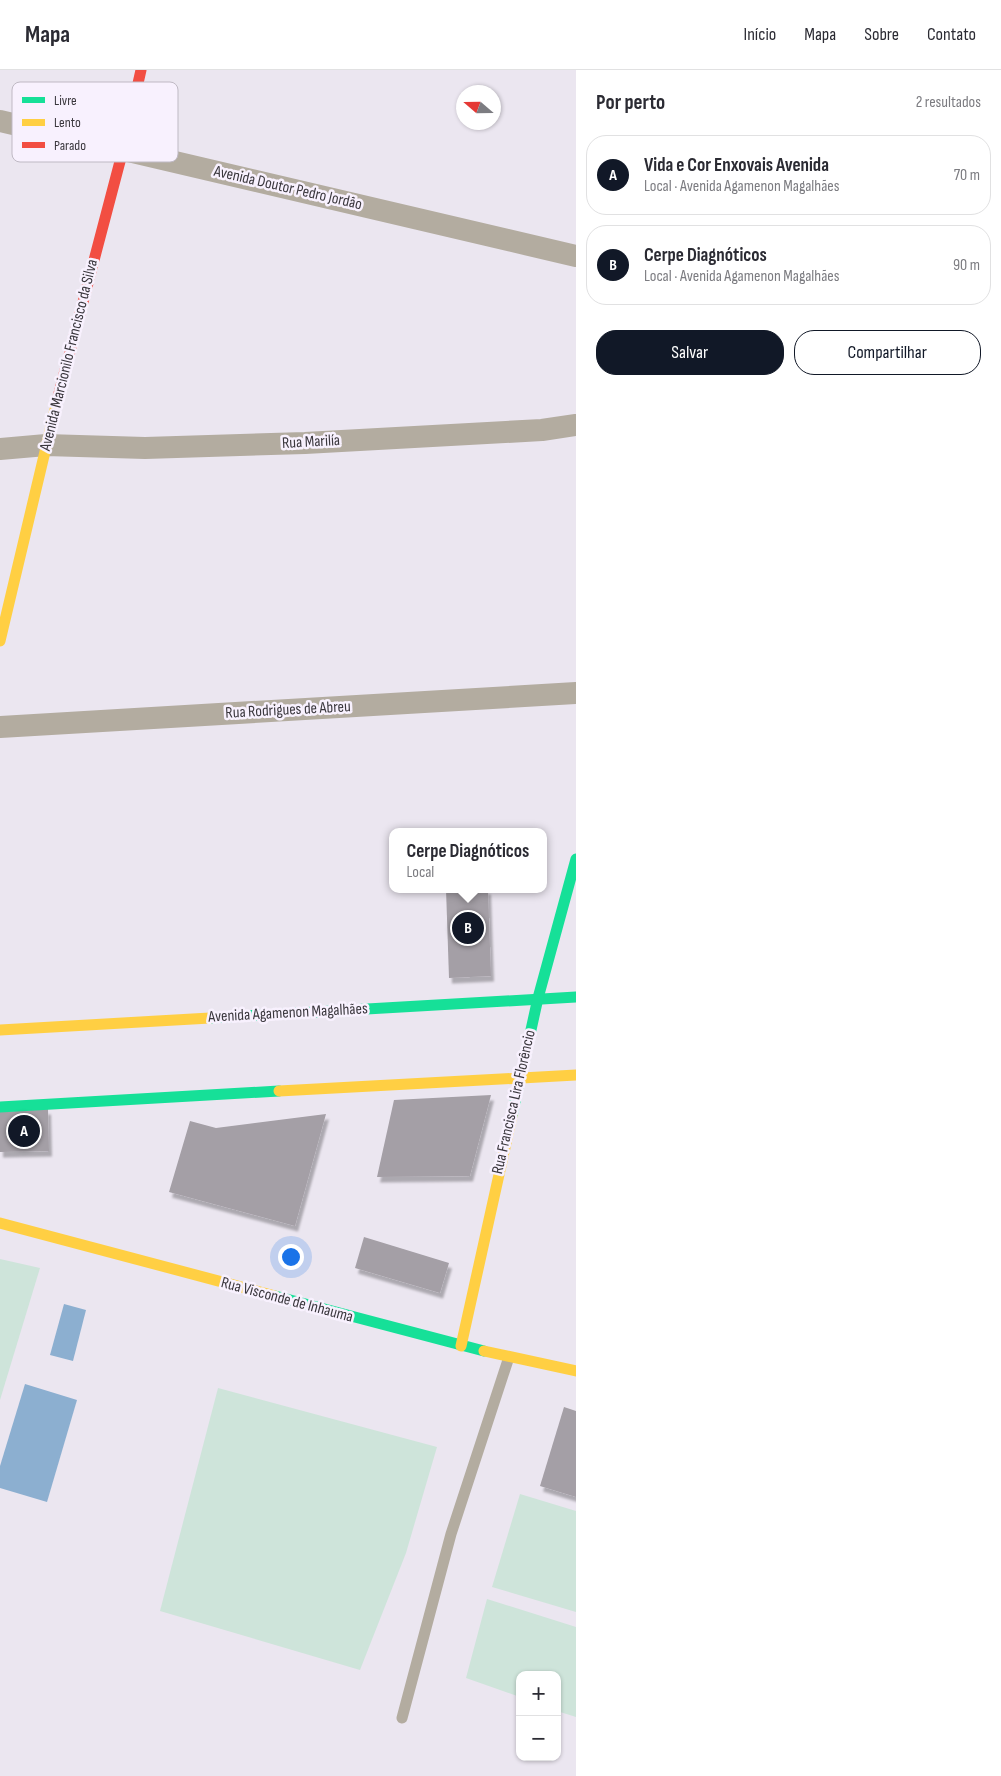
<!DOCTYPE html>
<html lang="pt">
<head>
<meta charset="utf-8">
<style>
	body { margin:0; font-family:"Sofia Sans Condensed",sans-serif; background:#f2f2f3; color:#2b2b33 }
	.controls { position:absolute; right:15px; bottom:15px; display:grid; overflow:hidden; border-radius:10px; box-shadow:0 1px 4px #0004 }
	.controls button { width:45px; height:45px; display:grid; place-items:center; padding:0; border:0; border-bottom:1px solid #e1e1e2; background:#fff; color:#2b2b33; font:25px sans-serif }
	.compass { position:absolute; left:456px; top:15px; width:45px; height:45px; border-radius:50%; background:#fff; box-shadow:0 1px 4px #0004; rotate:290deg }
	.you { position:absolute; left:290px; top:1186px; width:18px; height:18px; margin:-12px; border:4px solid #fff; border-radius:50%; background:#1a73e8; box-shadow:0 0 0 8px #1a73e833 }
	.badge { display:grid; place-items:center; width:32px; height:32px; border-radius:50%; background:#111827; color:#fff; font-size:16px; font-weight:700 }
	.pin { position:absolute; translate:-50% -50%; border:2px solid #fff; box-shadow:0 1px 5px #0006 }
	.popup { position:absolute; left:389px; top:758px; width:158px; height:65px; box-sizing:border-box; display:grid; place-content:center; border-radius:10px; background:#fff; filter:drop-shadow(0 1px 4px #0005); font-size:16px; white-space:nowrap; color:#7c7c81 }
	.popup b { font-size:19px; color:#2b2b33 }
	.popup::after { content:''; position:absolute; left:50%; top:100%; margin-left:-10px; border:10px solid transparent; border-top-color:#fff }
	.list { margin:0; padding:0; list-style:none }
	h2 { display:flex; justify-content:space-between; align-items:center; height:65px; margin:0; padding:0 20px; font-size:21px }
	h2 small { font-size:16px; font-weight:400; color:#7c7c81 }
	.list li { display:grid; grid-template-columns:32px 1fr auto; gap:15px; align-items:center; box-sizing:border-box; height:80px; margin:0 10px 10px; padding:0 10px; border:1px solid #e1e1e2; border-radius:20px }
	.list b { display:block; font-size:19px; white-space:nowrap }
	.list p { margin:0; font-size:16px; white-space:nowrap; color:#7c7c81 }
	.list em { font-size:16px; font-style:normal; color:#7c7c81 }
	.actions { display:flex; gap:10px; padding:15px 20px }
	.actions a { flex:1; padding:11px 0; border:1px solid #111827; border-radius:20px; text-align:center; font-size:18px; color:#111827 }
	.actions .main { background:#111827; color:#fff }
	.map { position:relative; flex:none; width:576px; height:1706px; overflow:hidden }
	header { display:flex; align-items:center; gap:30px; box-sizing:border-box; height:70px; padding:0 25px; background:#fff; border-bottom:1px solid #e1e1e2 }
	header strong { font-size:24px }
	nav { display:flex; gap:28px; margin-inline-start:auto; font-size:18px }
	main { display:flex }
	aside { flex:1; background:#fff }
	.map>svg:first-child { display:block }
	.green { fill:#cee4da }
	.water { fill:#8cafd0 }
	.building { fill:#a49fa6; filter:url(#shadow) }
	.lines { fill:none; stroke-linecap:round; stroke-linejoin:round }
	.lane { stroke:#b3aca0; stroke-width:11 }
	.street { stroke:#b3aca0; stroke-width:22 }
	.fast { stroke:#16e098; stroke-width:11 }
	.slow { stroke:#ffcf43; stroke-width:11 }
	.jam { stroke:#f24e42; stroke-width:11 }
	.labels { text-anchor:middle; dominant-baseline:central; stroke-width:5; stroke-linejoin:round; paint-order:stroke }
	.street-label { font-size:16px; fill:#3a373d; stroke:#f8f1fe }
	.key { fill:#f8f1fe; stroke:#bfb9c4; stroke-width:1 }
	.key-label { font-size:14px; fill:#3a373d }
</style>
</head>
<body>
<header>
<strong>Mapa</strong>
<nav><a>Início</a><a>Mapa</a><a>Sobre</a><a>Contato</a></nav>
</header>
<main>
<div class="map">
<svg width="576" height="1706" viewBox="0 0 576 1706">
	<defs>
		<filter id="shadow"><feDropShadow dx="3" dy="5.5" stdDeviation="1" flood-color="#0004"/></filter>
	</defs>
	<rect width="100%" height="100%" fill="#ebe6f0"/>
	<g class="green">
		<polygon points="0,1189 40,1198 0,1330"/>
		<polygon points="218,1318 437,1377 406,1483 360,1600 160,1541"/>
		<polygon points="520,1424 576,1441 576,1542 492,1517"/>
		<polygon points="487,1529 576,1557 576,1647 557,1641 557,1605 520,1605 520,1627 466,1608"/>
	</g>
	<g class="water">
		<polygon points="64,1234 86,1240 73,1291 50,1285"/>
		<polygon points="25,1314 77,1330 47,1432 0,1418 0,1396"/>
	</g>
	<g class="building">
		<polygon points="446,819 488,819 491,906 449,908"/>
		<polygon points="491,1025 470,1106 377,1107 394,1030"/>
		<polygon points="48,1039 49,1081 0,1082 0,1042"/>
		<polygon points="326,1044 295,1156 169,1122 190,1051 216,1058"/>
		<polygon points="364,1167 449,1193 440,1223 355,1198"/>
		<polygon points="564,1337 576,1341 576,1427 540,1416"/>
	</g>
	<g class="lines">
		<polyline class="lane" points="402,1648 451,1464 509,1287"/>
		<g class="street">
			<polyline points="0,51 576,186"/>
			<polyline points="0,379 46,375 145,378 305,373 542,360 576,355"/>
			<polyline points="0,657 576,623"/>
		</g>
		<g class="fast">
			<polyline points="210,948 576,927"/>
			<polyline points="0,1037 279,1021"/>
			<polyline points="512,1046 538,928 576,789"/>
			<polyline points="275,1226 484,1281"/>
		</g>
		<g class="slow">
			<polyline points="0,571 57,331"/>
			<polyline points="0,960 210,948"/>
			<polyline points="279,1021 576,1005"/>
			<polyline points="0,1153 275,1226"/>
			<polyline points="461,1276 512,1046"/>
			<polyline points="484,1281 576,1301"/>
		</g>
		<polyline class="jam" points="57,331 123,80 141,0"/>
	</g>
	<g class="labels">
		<g class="street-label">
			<text transform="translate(288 118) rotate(13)">Avenida Doutor Pedro Jordão</text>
			<text transform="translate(69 285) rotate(-76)">Avenida Marcionilo Francisco da Silva</text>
			<text transform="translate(311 372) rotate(-3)">Rua Marilía</text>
			<text transform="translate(288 640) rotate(-3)">Rua Rodrigues de Abreu</text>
			<text transform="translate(288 943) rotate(-3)">Avenida Agamenon Magalhães</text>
			<text transform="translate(514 1032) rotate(-77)">Rua Francisca Lira Florêncio</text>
			<text transform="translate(287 1230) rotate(15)">Rua Visconde de Inhauma</text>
		</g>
	</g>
	<rect x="12" y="12" width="166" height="80" rx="8" class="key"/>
	<rect x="22" y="27" width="23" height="6" fill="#16e098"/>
	<rect x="22" y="49" width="23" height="7" fill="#ffcf43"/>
	<rect x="22" y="72" width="23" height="6" fill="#f24e42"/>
	<g class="key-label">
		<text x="54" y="35">Livre</text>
		<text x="54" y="57">Lento</text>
		<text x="54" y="80">Parado</text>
	</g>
</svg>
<div class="controls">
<button>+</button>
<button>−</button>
</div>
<svg class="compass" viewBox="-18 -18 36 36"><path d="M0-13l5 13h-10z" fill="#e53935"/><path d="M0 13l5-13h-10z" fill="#7c7c81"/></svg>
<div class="you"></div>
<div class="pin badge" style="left:24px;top:1061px">A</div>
<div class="pin badge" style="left:468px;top:858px">B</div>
<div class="popup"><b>Cerpe Diagnóticos</b>Local</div>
</div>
<aside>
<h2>Por perto<small>2 resultados</small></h2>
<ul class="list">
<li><span class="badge">A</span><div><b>Vida e Cor Enxovais Avenida</b><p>Local · Avenida Agamenon Magalhães</p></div><em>70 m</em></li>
<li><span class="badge">B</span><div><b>Cerpe Diagnóticos</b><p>Local · Avenida Agamenon Magalhães</p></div><em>90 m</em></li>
</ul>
<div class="actions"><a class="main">Salvar</a><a>Compartilhar</a></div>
</aside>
</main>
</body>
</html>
